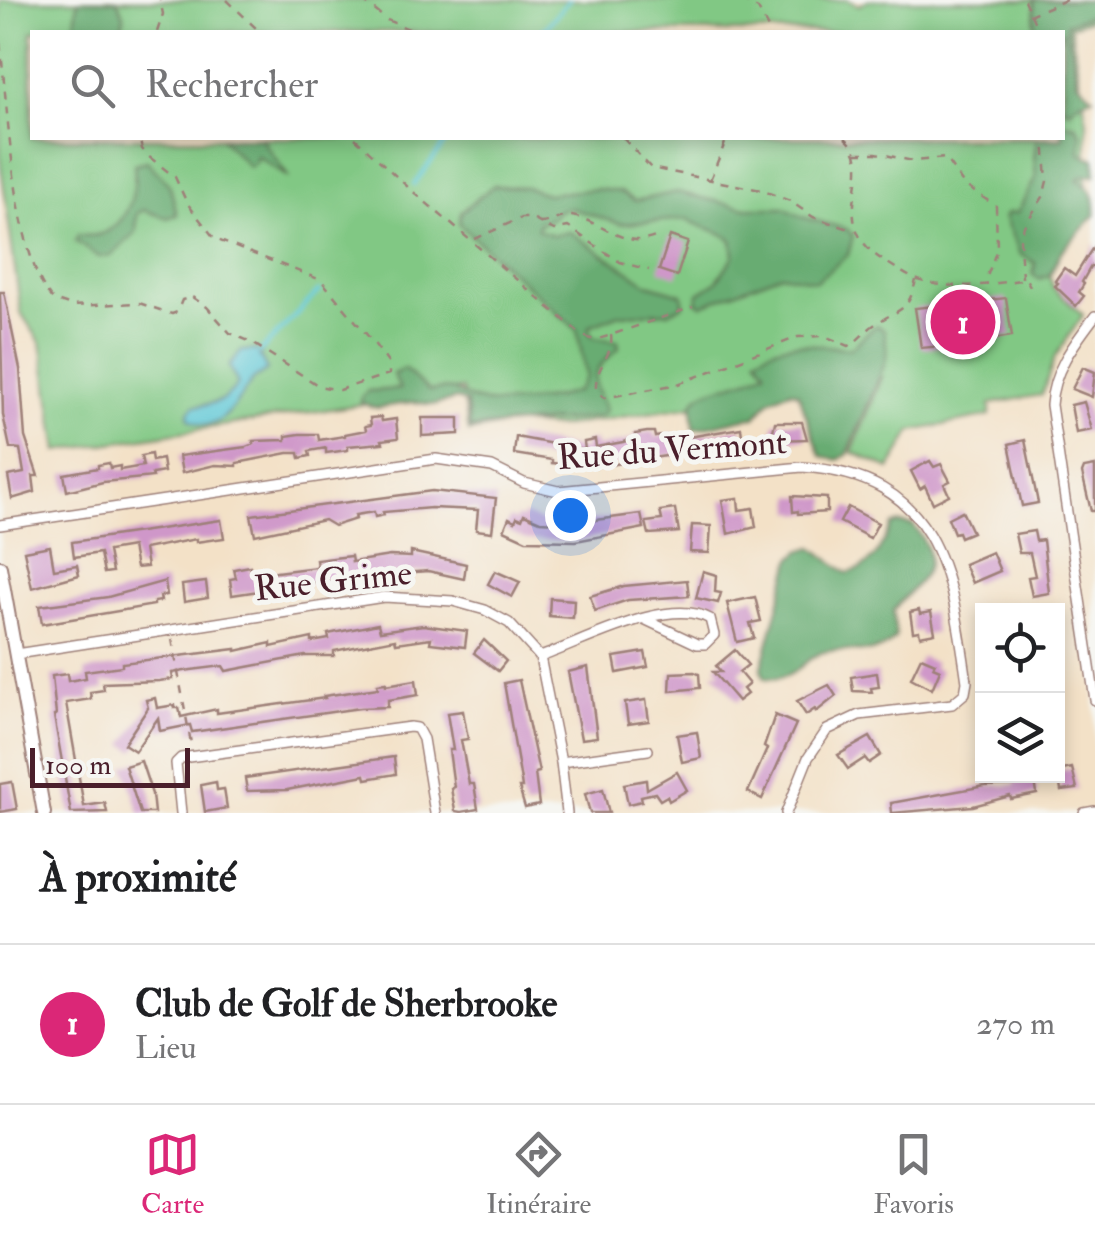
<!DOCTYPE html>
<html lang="fr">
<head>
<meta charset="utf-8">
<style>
	body { margin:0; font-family:"IM FELL Double Pica",serif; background:#f2f2f2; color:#202124 }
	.controls { position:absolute; right:30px; bottom:30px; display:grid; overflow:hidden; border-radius:0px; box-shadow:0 5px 15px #0003 }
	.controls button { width:90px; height:90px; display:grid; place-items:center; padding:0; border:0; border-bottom:2px solid #e0e0e0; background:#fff; color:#202124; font:50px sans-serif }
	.scale { position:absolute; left:30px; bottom:25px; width:160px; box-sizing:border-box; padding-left:10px; border:5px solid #4a1f2b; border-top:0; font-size:28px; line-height:35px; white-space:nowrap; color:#4a1f2b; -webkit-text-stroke:8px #f6f6f2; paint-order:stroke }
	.you { position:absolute; left:570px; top:515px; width:35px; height:35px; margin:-25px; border:8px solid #fff; border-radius:50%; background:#1a73e8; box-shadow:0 0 0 15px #1a73e833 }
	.badge { display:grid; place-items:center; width:65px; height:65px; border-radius:50%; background:#db2777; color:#fff; font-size:32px; font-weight:700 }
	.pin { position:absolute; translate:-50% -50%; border:5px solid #fff; box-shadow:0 2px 10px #0006 }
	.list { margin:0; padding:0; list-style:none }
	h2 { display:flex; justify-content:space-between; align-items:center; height:130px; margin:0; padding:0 40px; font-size:42px }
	h2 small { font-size:32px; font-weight:400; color:#757577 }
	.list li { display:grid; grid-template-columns:65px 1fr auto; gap:30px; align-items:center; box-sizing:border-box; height:160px; padding:0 40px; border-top:2px solid #e0e0e0 }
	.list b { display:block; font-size:38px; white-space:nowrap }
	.list p { margin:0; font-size:32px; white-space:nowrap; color:#757577 }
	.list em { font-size:32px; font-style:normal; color:#757577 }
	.icon { flex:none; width:55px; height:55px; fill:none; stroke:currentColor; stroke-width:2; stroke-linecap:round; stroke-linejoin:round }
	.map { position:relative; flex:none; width:1095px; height:813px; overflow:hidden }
	.search { position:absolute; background:#fff; box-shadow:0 5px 15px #0003; left:30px; right:30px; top:30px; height:110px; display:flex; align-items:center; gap:25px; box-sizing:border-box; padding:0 35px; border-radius:0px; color:#757577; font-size:38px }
	.sheet { height:290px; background:#fff }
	nav { display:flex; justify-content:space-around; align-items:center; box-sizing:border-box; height:140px; border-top:2px solid #e0e0e0; background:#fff; font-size:28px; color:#757577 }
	nav a { display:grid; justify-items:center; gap:5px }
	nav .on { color:#db2777 }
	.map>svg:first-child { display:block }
	.green { fill:#81c884; stroke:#667458; stroke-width:2.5; fill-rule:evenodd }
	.forest { fill:#68ac72; stroke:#59664e; stroke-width:2.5 }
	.water { fill:#5dc8d6; stroke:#547480; stroke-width:2.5 }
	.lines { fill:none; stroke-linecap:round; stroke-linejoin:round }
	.stream { stroke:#5dc8d6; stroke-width:4 }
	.building { fill:#cf97c9 }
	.street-casing { stroke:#9e8079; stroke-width:12 }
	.secondary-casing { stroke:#9e8079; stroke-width:16 }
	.path { stroke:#9e8079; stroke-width:2.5; stroke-dasharray:8 8; stroke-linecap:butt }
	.street { stroke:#fff; stroke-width:9 }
	.secondary { stroke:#fff; stroke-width:12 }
	.labels { text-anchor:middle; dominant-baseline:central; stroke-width:10; stroke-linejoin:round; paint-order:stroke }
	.street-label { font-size:35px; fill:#4a1f2b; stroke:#f6f6f2 }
</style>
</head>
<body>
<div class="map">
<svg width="1095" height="813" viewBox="0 0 1095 813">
	<rect width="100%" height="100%" fill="#f6f6f2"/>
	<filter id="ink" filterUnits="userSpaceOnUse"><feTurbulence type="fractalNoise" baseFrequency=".01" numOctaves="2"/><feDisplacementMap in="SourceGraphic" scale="20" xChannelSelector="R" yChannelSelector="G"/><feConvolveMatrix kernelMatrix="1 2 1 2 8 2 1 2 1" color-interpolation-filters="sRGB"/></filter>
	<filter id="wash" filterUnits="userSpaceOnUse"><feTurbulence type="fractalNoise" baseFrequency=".0048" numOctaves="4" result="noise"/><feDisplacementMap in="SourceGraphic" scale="40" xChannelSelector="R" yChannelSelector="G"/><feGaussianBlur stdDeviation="2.25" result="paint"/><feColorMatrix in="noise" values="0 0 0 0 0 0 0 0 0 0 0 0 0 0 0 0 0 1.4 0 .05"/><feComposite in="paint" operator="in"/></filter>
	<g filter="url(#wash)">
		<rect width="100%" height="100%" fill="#f3e1c7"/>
		<path class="green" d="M0,0h847l12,5 9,-5h227v18l-25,8 17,95 -1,75 -38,77 6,16 29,26 -28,42 -13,38 -52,9v12l-78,15 -22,38 -38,-17 30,-75 -325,50 -43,-4 -45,9 -7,-43 -404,62 -17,-108 -20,-30 -21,-153zM32,32h1030v106h-1030z"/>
		<g class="forest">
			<polygon points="78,0 117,0 124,16 121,32 98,29 96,32 74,32"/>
			<polygon points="1034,0 1095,0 1095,14 1067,23 1066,26 1077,81 1093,96 1078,102 1070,110 1063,107 1062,32 1035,32"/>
			<path d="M1063,123l13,2 5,10 -1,19 15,5v16l-13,1 -4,4c16,10 17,16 17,35l-34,37 -11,23 -11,4 -6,-4 2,-12 -15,-9 -16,-37 4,-4h9l19,-36 -2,-20 3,-19h25z"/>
			<polygon points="221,138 261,138 289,178 257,156 255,163 249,167"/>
			<path d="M147,161l23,25 7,29 -10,3 -24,-8 -6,4 -1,18 -25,24 -12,1 -24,-16 3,-6c43,7 60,-34 56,-71z"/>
			<path d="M493,186l33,1 21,7 51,-5 23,3 14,9 42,-9 69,16h38l18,9 45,12 6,7 -5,19 -32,26 -35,-7 -79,31 -5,-3 2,-9 17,-11 18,-26 -2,-16c-14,-12 -29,-10 -45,-21l-66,5 -51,-16 -10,2 -9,9 -12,4 -1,7 15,5 17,-3 78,52 34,10 2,11 -15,7 -49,2 -31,12v6l5,6 24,3 1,7c-27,23 -31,29 -13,62l-5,6c-44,8 -86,5 -131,13l-3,-26 -10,-4 -23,6 -21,-3 -36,6 -16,-5 1,-7 6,-5 32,-2 -7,-15 11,-5 25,22c35,-6 25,5 53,11 23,5 73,-3 95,-11l9,-15 -9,-46 -118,-106 2,-12z"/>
			<path d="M876,325l8,5 3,21 -2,12 -37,91 -10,6 -17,-4 -23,-63 -7,-3 -21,10 -15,17c-22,2 -39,9 -61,12 0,-7 -3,-18 -1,-25 4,-18 57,-20 73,-34l-9,-13c34,-22 56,-10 94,-9z"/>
			<path d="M900,523l13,2c35,43 4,54 -20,86l3,26c-18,23 -42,11 -67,14 -26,3 -30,32 -64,27l-4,-8 30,-110 9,-9 13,-4 34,26c27,-6 33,-24 45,-48z"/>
		</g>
		<path class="water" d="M256,350l6,3 -3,2 8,15c-4,4 -10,6 -14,10 -17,19 -30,59 -64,39v-7l5,-6c21,-2 32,-4 44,-22l-9,-18 13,-15z"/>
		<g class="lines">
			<g class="stream">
				<polyline points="542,32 569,0"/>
				<polyline points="414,184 449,138"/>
				<polyline points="260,352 319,291"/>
			</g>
		</g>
		<g id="blocks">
			<g class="building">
				<polygon points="670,236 688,242 677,276 659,270"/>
				<polygon points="1095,244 1095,269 1091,266 1082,282 1084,284 1079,292 1084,296 1076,306 1055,286 1058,283 1055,281 1064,268 1075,276"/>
				<polygon points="0,292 4,292 20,369 25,437 38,476 33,476 35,492 12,499 8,476 24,473 20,449 10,448 3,415"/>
				<polygon points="1006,298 1012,336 968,343 970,352 956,354 955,345 921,348 915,308"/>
				<polygon points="1083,367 1095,372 1092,397 1072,389"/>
				<polygon points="1084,402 1092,430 1076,433 1071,405"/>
				<polygon points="381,417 382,421 396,419 398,438 382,440 383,443 348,446 348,450 326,453 326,448 309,451 310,456 300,458 299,453 288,453 237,463 237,466 215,465 182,473 179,456 246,447 254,444 253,441 286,440 286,436 300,434 318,434 319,440 345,436 345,434 366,430 365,426 371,425 370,418"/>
				<polygon points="422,418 459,418 459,434 422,436"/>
				<polygon points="775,422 802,422 807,439 776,440 776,435 772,436"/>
				<polygon points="741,428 743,444 739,444 740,448 703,450 597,467 552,463 552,460 514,454 516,437 585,450 584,442 595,440 596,447 623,442 635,438 635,434 647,432 654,432 655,437 676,434 677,439"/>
				<polygon points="1025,440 1038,503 1022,506 1009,444"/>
				<polygon points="151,454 152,461 162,459 164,472 152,474 153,477 103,482 67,491 64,474 98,468 98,465 109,463 110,468 120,466 120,470 143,466 141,456"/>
				<polygon points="930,461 934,467 941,464 950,481 944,484 949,495 933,503 925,486 920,489 911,471"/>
				<polygon points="1095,466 1095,511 1091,511 1082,473 1084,468"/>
				<polygon points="432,491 496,498 492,532 476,530 478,510 431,508 383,512 384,515 375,517 374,512 355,515 356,519 334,526 324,520 255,535 251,515"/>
				<polygon points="792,496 827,498 827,512 798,514 798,511 793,512"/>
				<polygon points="738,498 739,510 753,508 756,527 728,534 722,500"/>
				<polygon points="848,507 878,523 870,538 840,522"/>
				<polygon points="675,509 679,532 649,534 646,522 662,520 660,511"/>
				<polygon points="962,511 972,532 960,537 958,532 954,533 948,518"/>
				<polygon points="524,514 540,521 573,523 641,514 644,528 576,541 526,540 504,530 509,518 515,521 517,517 522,519"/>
				<polygon points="221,520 224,538 196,542 196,539 144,549 147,567 136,568 132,547 108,551 112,572 104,573 100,553 74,557 72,542"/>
				<polygon points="692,525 711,526 709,553 690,552"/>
				<polygon points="1034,531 1036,541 1043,540 1049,593 1032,596 1028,577 1035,576 1030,553 1019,553 1015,534"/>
				<polygon points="50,546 54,569 77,565 79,575 32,588 24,551"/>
				<polygon points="411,552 466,564 464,579 428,571 379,575 378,573 232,595 230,579 236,578 234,569 250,566 252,575 317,567 316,560 351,556 352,562 390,556 411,557"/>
				<polygon points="992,552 1000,571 972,583 964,564"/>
				<polygon points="495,571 520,582 512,597 488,584"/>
				<polygon points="703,571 716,575 715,592 721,593 718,603 696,598"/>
				<polygon points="687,580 689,596 628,600 595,611 590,596 624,586"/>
				<polygon points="165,581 167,595 160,596 161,601 154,602 154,605 42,624 39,606 108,597"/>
				<polygon points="206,582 208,598 184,602 182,585"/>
				<polygon points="755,597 761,621 750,623 754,638 737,642 727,603"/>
				<polygon points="550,598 574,600 573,618 549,616"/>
				<polygon points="919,610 920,614 931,612 935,633 920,636 919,631 913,632 910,612"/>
				<polygon points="378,624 380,631 423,625 467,631 465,647 430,643 431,638 396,643 395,639 334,651 334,656 305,656 226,671 223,666 191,670 172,673 173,679 159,681 103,683 104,690 90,692 91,699 66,703 84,806 105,803 107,812 71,813 54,716 56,715 52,676 67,674 68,681 86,678 85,671 122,666 122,663 236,649 236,651 271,643 271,647 312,638 312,642 329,639 328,634"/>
				<polygon points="484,640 506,661 498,671 474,653"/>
				<polygon points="735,650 748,665 739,672 749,684 743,689 747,694 738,701 713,672 721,672 716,666"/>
				<polygon points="645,652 648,667 617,673 614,657"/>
				<polygon points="921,657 935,663 933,667 940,670 932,689 911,678"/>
				<polygon points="588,667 597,737 581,739 568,672"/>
				<polygon points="694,672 699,674 700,688 670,691 671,673"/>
				<polygon points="877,673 879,687 871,688 872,692 853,691 851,677"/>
				<polygon points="416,680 418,695 388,700 388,707 360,708 192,732 190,725 160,731 158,718 135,751 124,744 148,708 146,700 155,698 157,708 175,705 175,708 179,708 181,717 217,709 217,713 325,698 324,696 378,688 377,684 386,683 386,685"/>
				<polygon points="519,680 539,772 535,773 539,805 525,808 519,788 522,788 521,781 504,683"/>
				<polygon points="829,685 836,696 816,712 815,709 806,715 797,701"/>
				<polygon points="646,700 649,721 628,724 625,703"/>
				<polygon points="463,711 468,739 461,740 469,784 474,784 478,809 461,812 455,811 451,788 454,787 449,750 453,750 447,713"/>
				<polygon points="775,715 796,724 762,799 748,792 767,749 764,747"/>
				<polygon points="697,732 701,758 682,762 677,735"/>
				<polygon points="870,737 881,755 869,763 865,758 848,769 838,755"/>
				<polygon points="394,757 396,774 366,779 365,775 287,790 247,791 245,778"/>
				<polygon points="141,761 152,794 154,813 140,813 125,766"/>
				<polygon points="1072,768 1077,789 1061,791 1058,771"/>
				<polygon points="677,772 687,790 669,801 667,796 660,800 655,793 641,796 642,801 628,804 624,784 646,780 647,789"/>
				<polygon points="1026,780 1035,781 1037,794 1011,799 1010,796 973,806 892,813 891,803 985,786 1015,785 1015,782"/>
				<polygon points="12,782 17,809 0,812 0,784"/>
				<polygon points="216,782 217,790 224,789 227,808 205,812 201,785"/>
				<polygon points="603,789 609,813 590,813 585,794"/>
			</g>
		</g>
	</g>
	<g filter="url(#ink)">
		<use href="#blocks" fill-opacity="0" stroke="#9e8079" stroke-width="2.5"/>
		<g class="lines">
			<defs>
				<g id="street">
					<path d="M1095,316c-21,28 -42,54 -44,89l44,295"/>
					<path d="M0,525l436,-66 56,8 32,16 34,8 244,-24c136,9 149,102 165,215l-2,11 -13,11 -93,11 -32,15 -19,28 -22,55"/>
					<polyline points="16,654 384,597 453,601 485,610 509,623 540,657 561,762 567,813"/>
					<path d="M540,657c42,-14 128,-62 170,-38l4,16 -9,9h-8l-53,-25"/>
					<polyline points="561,762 648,750"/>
					<polyline points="181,813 176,763 181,758 410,727 417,728 423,739 435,813"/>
					<polyline points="1084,813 1095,811"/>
				</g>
				<polyline id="secondary" points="0,567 44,813"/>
			</defs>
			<use href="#street" class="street-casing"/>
			<use href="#secondary" class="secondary-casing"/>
			<g class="path">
				<polyline points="227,0 260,32"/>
				<polyline points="362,0 387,20 416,32"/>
				<polyline points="741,0 758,9 770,32"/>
				<polyline points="1024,0 1039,32"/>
				<polyline points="1029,15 1066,0"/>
				<polyline points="157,32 163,14 160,0"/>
				<path d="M0,43c8,63 13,213 53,257l19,6 67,-3 33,11 5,-2 5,-12 10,-3 15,10 23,26 21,9 68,44 20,4 50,-16v-10l-16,-22 -52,-62 -106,-41 -28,-36 -12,-26 -27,-21 -6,-7 -3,-11"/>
				<polyline points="355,138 410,189 583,336 594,340 605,337 693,307"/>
				<polyline points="623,138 651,168 761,190 790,201 813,217 855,231"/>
				<path d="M845,138c25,21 6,52 9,80 2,19 14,33 30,43 11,6 22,15 34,19 32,11 76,4 108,-1l4,7"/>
				<polyline points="856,153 876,153 913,161 945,158 964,185 996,206 997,249 985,282"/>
				<polyline points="710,180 727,138"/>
				<path d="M540,223c11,0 22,-8 32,-7 30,5 53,35 85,20"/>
				<polyline points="475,239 521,218 530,218 554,230 568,227 620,262 649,270"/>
				<polyline points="1022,278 1020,239 1024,226 1043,197 1047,181 1044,138"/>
				<path d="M611,335c3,21 -17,32 -15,54l8,9 74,-14 120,-47 26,-1 25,10c10,-6 16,-15 25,-21 26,-18 34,-11 42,-45"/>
				<polyline points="172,639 192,749"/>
			</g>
			<use href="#street" class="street"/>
			<use href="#secondary" class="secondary"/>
		</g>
	</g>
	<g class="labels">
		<g class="street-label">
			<text transform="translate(672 450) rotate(-4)">Rue du Vermont</text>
			<text transform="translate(333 581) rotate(-6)">Rue Grime</text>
		</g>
	</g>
</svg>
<div class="controls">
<button><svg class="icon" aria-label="locate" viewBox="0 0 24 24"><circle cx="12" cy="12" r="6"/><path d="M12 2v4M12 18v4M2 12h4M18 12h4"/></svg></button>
<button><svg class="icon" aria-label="layers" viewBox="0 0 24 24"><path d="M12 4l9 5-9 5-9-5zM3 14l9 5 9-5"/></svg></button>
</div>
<div class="scale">100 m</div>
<div class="you"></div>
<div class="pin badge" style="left:963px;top:322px">1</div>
<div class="search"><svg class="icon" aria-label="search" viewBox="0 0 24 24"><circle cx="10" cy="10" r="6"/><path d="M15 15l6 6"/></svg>Rechercher</div>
</div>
<section class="sheet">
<h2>À proximité<small></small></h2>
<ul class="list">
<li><span class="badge">1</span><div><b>Club de Golf de Sherbrooke</b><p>Lieu</p></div><em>270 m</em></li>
</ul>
</section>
<nav>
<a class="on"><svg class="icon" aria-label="map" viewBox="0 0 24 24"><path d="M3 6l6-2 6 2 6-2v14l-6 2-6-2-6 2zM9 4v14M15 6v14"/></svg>Carte</a>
<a><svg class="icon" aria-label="directions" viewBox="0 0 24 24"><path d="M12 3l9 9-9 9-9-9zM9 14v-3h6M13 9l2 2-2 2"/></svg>Itinéraire</a>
<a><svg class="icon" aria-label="saved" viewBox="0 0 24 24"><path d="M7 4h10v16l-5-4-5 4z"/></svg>Favoris</a>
</nav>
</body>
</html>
